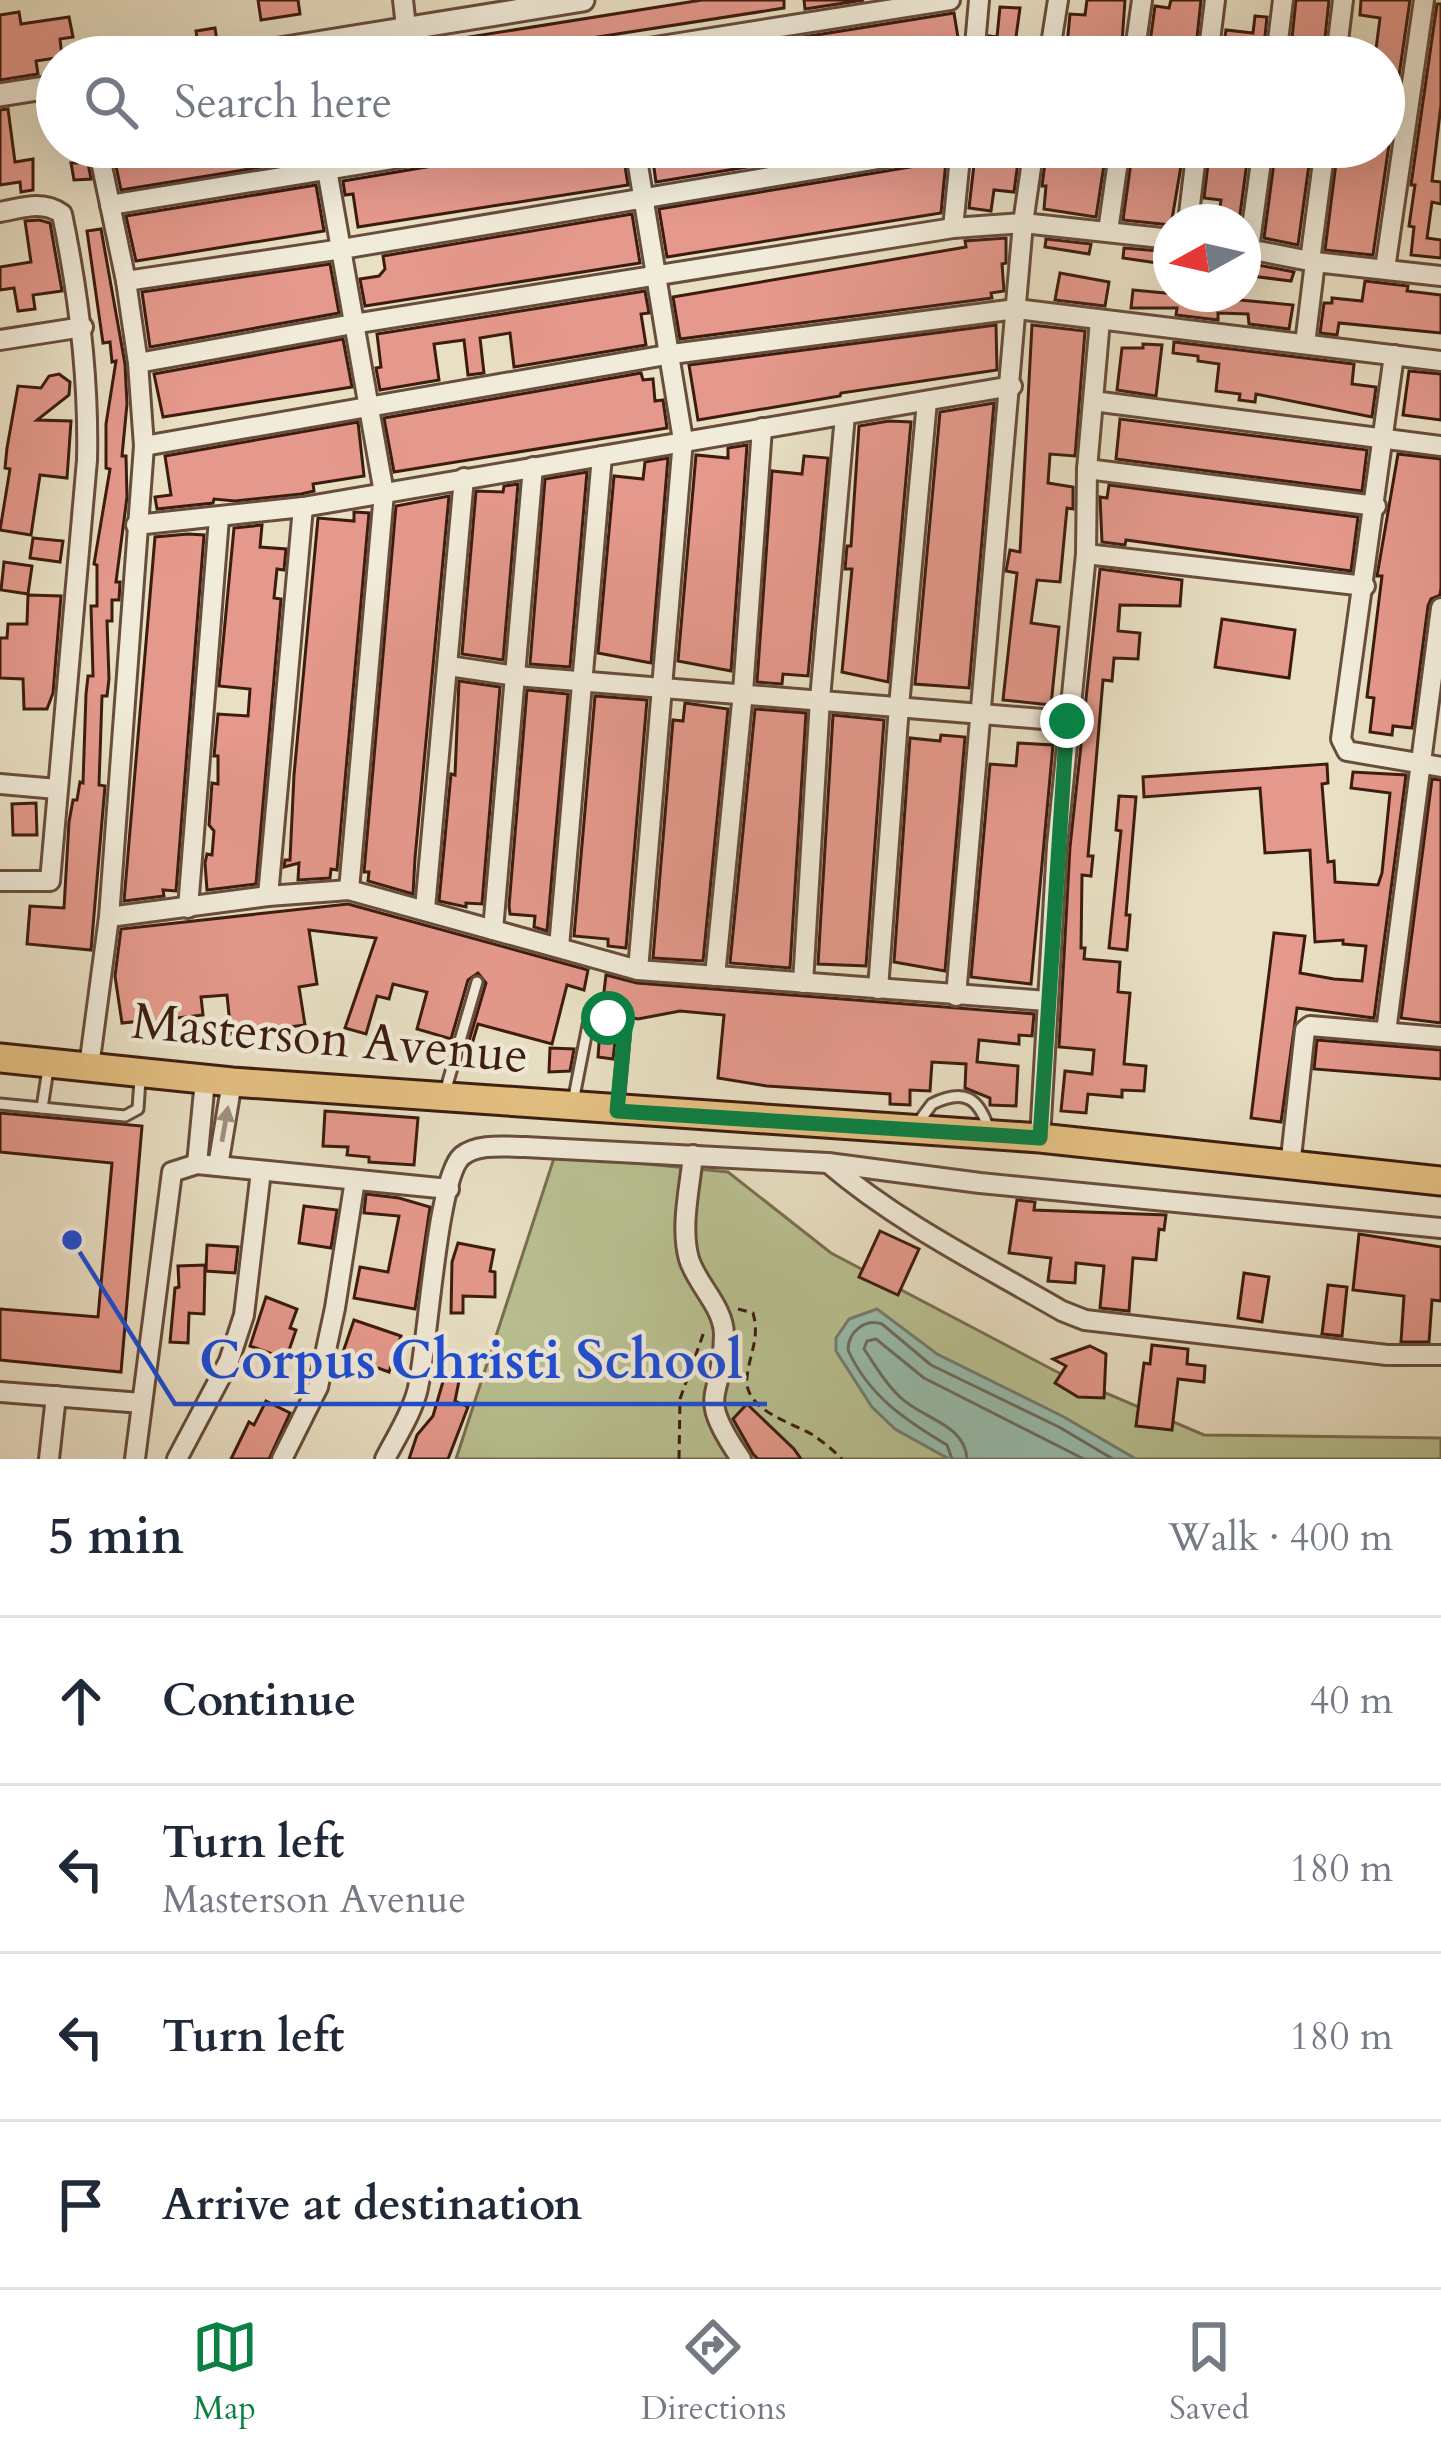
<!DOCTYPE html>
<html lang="en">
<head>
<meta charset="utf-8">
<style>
	body { margin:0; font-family:Cardo,serif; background:#f6f6f7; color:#1f2937 }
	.compass { position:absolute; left:1153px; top:204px; width:108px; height:108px; border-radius:50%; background:#fff; box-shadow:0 12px 48px #0002; rotate:262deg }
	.stop { position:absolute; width:36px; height:36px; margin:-27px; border:9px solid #0b8043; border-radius:50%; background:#fff }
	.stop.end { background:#0b8043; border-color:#fff; box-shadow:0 3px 12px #0008 }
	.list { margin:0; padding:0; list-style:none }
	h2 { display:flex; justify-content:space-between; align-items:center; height:156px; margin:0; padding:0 48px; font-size:51px }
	h2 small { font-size:39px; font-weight:400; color:#747a83 }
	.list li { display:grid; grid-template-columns:78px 1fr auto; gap:36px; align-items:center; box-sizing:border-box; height:168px; padding:0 48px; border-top:3px solid #e0e1e3 }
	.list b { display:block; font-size:45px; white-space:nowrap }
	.list p { margin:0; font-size:39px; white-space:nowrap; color:#747a83 }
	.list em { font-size:39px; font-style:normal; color:#747a83 }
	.icon { flex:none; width:66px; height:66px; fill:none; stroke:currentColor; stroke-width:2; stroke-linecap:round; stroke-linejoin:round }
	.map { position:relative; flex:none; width:1441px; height:1459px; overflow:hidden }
	.search { position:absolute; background:#fff; box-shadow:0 12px 48px #0002; left:36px; right:36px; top:36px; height:132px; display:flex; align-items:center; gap:30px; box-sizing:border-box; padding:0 42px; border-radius:66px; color:#747a83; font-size:45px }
	.sheet { height:828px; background:#fff }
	nav { display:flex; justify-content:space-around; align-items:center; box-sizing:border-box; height:168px; border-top:3px solid #e0e1e3; background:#fff; font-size:33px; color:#747a83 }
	nav a { display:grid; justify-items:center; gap:6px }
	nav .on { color:#0b8043 }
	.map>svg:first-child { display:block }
	.green { fill:#b9c192; stroke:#7a6e50; stroke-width:3 }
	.water { fill:#98beaf; stroke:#737d6f; stroke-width:3 }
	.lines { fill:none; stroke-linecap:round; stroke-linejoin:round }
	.shore { stroke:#6a6d5f; stroke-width:3 }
	.building { fill:#e5998c; stroke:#3c1c0f; stroke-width:3 }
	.service-casing { stroke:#674d3c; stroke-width:15 }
	.minor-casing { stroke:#674d3c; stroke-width:24 }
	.tertiary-casing { stroke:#674d3c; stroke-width:27 }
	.primary-casing { stroke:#3c1c0f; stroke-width:33 }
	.path { stroke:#3c1c0f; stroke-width:3; stroke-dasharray:9 6; stroke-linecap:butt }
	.service { stroke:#f1ebd9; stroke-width:9 }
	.minor { stroke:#f1ebd9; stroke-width:18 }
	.tertiary { stroke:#f1ebd9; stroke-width:21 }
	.primary { stroke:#e4c082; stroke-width:27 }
	.oneway { fill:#a08e7e }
	.route { stroke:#0b8043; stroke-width:15 }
	.labels { text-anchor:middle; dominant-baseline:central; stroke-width:9; stroke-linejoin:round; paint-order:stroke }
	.street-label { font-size:51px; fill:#3c1c0f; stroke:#f1ebd9 }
	.leader { fill:none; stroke:#1d4ed8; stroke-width:4.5 }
	.callout-dot { fill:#1d4ed8; stroke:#f1ebd9; stroke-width:4.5 }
	.callout-label { font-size:54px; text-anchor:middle; font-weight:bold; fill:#1d4ed8; stroke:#f1ebd9; stroke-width:9; stroke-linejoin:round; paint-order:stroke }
</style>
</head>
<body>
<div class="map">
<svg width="1441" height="1459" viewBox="0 0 1441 1459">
	<rect width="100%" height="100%" fill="#e9e0c4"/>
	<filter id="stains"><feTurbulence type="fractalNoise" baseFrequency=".00167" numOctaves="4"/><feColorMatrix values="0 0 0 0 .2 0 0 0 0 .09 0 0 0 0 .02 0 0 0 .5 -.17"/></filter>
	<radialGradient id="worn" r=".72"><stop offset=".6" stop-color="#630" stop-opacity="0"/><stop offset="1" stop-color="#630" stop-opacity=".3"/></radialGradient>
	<polygon class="green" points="555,1155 728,1172 831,1253 1061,1374 1204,1435 1441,1438 1441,1459 456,1459"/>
	<polygon class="water" points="877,1309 937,1354 1064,1417 1136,1459 949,1459 895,1429 872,1407 836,1351 836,1338 849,1319"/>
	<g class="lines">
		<g class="shore">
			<path d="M952,1459l-5,-14c-42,-25 -78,-49 -99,-95 0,-18 17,-32 34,-26l49,41 128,62 54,32"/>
			<path d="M967,1459c-2,-36 -46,-40 -68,-63 -14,-13 -24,-31 -35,-47l3,-8 9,-2 48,39 160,81"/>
		</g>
	</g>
	<g class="building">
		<polygon points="258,0 298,0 300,14 261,20"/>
		<polygon points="702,0 784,0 784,8 470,57 389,57 388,50"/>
		<polygon points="804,0 864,0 805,9"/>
		<polygon points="1087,0 1125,0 1121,57 1089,57 1091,46 1067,45 1070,14 1085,15"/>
		<polygon points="1171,0 1201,0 1195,57 1148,57 1155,6 1169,8"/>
		<polygon points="1296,0 1329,0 1323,57 1290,57"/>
		<polygon points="1361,0 1410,0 1373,255 1325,250 1338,147 1384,147 1384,57 1375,57 1380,18 1360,15"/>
		<polygon points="1437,4 1441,4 1441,105 1432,181 1441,182 1441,204 1432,202 1427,238 1441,240 1441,258 1411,255 1414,227 1409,226 1415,185 1411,185"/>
		<polygon points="1000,7 1020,8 1015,44 1037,45 1036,57 988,55 989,36 997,37"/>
		<polygon points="19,12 21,24 69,17 73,37 60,39 62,57 36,61 38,74 0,80 0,15"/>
		<polygon points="954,13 960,50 917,57 678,57"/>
		<polygon points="1255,16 1267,17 1263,55 1243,53 1243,57 1222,57 1226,30 1253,33"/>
		<polygon points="215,28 218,48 199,51 196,31"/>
		<polygon points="8,109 15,162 33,159 33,190 21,192 20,182 0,185 0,110"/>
		<polygon points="75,147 85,147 91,179 74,180 71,163 77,163"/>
		<polygon points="112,147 310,147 311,159 121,190"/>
		<polygon points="479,147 622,147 628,185 358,227 353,194 345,195 343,181 468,160 475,157"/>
		<polygon points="651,147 868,147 656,182"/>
		<polygon points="976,147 1020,147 1014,192 994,190 991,211 969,208"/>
		<polygon points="1047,147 1106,152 1096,217 1044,209 1046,186 1042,186"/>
		<polygon points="1133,147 1182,160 1171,225 1123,220"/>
		<polygon points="1210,147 1249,147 1239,222 1218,222 1221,200 1204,198"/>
		<polygon points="1276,147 1311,150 1298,245 1264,238"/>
		<polygon points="946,161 941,213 667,257 659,209"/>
		<polygon points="316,185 324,231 136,261 126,216"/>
		<polygon points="632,214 640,263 365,306 360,279 379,276 385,269 383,256"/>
		<polygon points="39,220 50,223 62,291 33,295 35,309 18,311 14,288 0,290 0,267 31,262 25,221"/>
		<polygon points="101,229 125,364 127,404 122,456 126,456 127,497 116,582 120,582 119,600 112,600 112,621 107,621 109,679 107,696 102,696 99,785 105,786 91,950 27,944 30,906 64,908 69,822 73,800 77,800 80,782 83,783 86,694 88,676 93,676 91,606 97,606 97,565 94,564 110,469 106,468 106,424 116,361 112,362 110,342 103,343 87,231"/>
		<polygon points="1006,238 1006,263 1002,264 1004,291 991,293 992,298 680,339 673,297 966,247 965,241"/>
		<polygon points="1046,239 1091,244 1089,254 1045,247"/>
		<polygon points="1124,248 1171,252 1171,265 1123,258"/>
		<polygon points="1243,262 1294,272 1291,281 1243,275"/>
		<polygon points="330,264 339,313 150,347 142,292"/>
		<polygon points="1060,273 1109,282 1105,306 1055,300"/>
		<polygon points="1365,281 1408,286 1407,291 1441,295 1441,333 1339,323 1337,335 1320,333 1324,303 1332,303 1332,298 1362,301"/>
		<polygon points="1133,290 1293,305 1289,329 1249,324 1248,314 1218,313 1218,320 1176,315 1177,308 1131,308"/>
		<polygon points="645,291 649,313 641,314 646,345 514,367 510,333 480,338 484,373 468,375 464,340 434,344 439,380 380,390 376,368 381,367 377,334"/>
		<polygon points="996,325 997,370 841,393 840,396 698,420 689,365"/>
		<polygon points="1032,325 1085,331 1075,456 1050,454 1048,483 1073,487 1073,509 1067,508 1060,582 1037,580 1031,623 1059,627 1051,705 1003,700 1017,573 1006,571 1010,550 1020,552"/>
		<polygon points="343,339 352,387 163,417 154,374"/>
		<polygon points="1174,342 1354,364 1352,384 1376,387 1372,417 1256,394 1255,402 1239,400 1240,394 1216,391 1219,364 1198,361 1198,356 1173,353"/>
		<polygon points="1143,344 1162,345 1156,396 1117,390 1122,348 1143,348"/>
		<polygon points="1409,371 1441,374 1441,420 1403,415"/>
		<polygon points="641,373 643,380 653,379 655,401 663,400 667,428 394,472 384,418"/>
		<polygon points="59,374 70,382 69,395 37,420 71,421 67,478 40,475 31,535 0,530 10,469 5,468 7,448 18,386 41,388 49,376"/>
		<polygon points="994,403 969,688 915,684 940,412"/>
		<polygon points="1120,419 1367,450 1362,491 1116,459"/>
		<polygon points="889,421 911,422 888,682 842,672 852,569 845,569 847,546 851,546 859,426"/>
		<polygon points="358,422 364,476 313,484 314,491 301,494 235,501 214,499 213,503 157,509 155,497 171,495 165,456"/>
		<polygon points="747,445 731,671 678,661 696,455 728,458 728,448"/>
		<polygon points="1398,454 1441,459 1441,588 1440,595 1431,599 1428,606 1412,728 1393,726 1392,735 1370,732 1374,698 1367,697 1382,576 1377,576"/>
		<polygon points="804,456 828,458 808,676 783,674 782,684 757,682 772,471 802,474"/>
		<polygon points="668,458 651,663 598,653 614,476 643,479 645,462"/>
		<polygon points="587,472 570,667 530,664 545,479"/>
		<polygon points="518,484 503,660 462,654 476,491 503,492 504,486"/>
		<polygon points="1109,485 1358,517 1351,571 1126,540 1125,545 1102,542 1100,497 1107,498"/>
		<polygon points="449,496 415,858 413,894 368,881 369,872 364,872 396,506"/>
		<polygon points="354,512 369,513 337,870 331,869 330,878 298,880 299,863 284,867 285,860 290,860 294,775 318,518 354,521"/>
		<polygon points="262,525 260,547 286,549 284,570 277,569 274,598 281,599 256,884 207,890 205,863 207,854 212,855 214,831 209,825 212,783 218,784 218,756 214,756 218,714 248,716 250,689 219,686 234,528"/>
		<polygon points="188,534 204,535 176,891 163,890 164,896 124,901 155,537"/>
		<polygon points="33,538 63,541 60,562 30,558"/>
		<polygon points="4,562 32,566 28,594 1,590"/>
		<polygon points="1100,569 1182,580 1180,606 1120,605 1118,631 1140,633 1138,659 1114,658 1112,681 1103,680 1088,856 1093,856 1091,876 1082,875 1081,948 1085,948 1084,959 1120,962 1118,992 1130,993 1124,1064 1146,1066 1144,1091 1122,1090 1122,1097 1088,1094 1086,1113 1061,1111 1065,1071 1092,1074 1094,1050 1059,1047 1070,847"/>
		<polygon points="28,595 61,596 53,693 47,709 24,709 23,679 0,678 0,638 7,638 8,624 27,624"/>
		<polygon points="1222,619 1295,630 1289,678 1215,667"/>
		<polygon points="459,681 500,687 482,904 466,903 466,907 439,901 451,774 455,775"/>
		<polygon points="527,690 568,694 547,931 534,927 535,916 510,914 509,906"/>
		<polygon points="595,696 647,700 626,948 608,946 608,939 574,936"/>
		<polygon points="685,703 728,709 703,961 653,958 673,720 683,721"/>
		<polygon points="755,709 806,713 790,968 730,963"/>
		<polygon points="833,715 884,720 866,966 818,964"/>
		<polygon points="941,735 965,737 945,971 894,962 910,738 940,741"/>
		<polygon points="1018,743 1053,745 1031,984 971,977 990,764 1016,766"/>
		<polygon points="1327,764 1328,783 1322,784 1328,862 1334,861 1335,882 1378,885 1382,873 1390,793 1351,788 1353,772 1406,775 1374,1018 1297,1008 1281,1122 1251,1118 1274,933 1305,936 1300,973 1334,979 1362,981 1366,946 1343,944 1343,940 1315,942 1310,850 1265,853 1260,788 1144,797 1143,777"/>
		<polygon points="1432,779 1441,780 1441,1023 1401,1018"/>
		<polygon points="1119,796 1136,797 1126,915 1130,915 1127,950 1109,948 1121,831 1116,830"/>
		<polygon points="36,803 37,835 13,835 12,804"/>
		<polygon points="348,904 588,970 584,990 567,985 552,1044 478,1024 472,1044 468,1044 486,983 478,973 468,980 451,1039 417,1029 427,992 393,984 389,999 377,996 366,1034 345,1028 376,938 309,930 317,984 299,987 305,1025 231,1034 227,995 201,997 203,1015 176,1018 176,1024 143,1028 142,1021 122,1023 115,976 121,929"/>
		<polygon points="606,975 637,983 1034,1014 1032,1036 1019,1035 1019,1044 979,1040 977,1062 1018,1066 1016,1106 990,1105 990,1098 965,1088 966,1064 932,1062 930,1091 910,1090 910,1105 890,1104 890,1094 767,1086 718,1078 724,1015 680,1011 638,1019 620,1015 620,1005 603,1000"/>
		<polygon points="600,1030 616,1033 613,1059 598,1057"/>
		<polygon points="1317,1040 1441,1050 1441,1079 1314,1069"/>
		<polygon points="550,1048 574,1049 570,1071 549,1072"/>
		<polygon points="325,1111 418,1118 414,1165 369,1162 369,1157 347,1155 348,1147 323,1146"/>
		<polygon points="0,1113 142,1126 121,1372 0,1360 0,1309 98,1317 112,1163 0,1152"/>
		<polygon points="366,1194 399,1198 430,1207 415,1309 354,1298 360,1267 388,1272 399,1216 364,1213"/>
		<polygon points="1017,1200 1035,1202 1034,1210 1166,1215 1164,1230 1159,1229 1156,1260 1133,1258 1129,1311 1100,1308 1104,1266 1076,1263 1075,1283 1048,1281 1051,1258 1009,1253"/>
		<polygon points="304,1206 337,1210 331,1248 299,1243"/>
		<polygon points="880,1231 919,1249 898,1295 859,1277"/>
		<polygon points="1359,1234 1441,1247 1441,1301 1432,1300 1429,1342 1401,1342 1404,1296 1353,1290"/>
		<polygon points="458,1243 494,1250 490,1271 495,1272 495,1297 463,1296 463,1313 451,1313 452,1262"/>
		<polygon points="207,1245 238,1247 235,1273 206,1271"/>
		<polygon points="205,1265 204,1314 189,1313 188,1343 170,1342 175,1288 179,1287 178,1266"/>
		<polygon points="1244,1273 1269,1277 1262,1322 1238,1318"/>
		<polygon points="1328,1285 1347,1287 1342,1336 1322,1334"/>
		<polygon points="266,1297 297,1309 290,1328 296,1330 286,1359 250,1346"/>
		<polygon points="354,1320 401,1336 389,1372 342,1355"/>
		<polygon points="1152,1345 1188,1349 1187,1364 1205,1366 1204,1382 1178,1379 1172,1430 1136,1426 1144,1363 1150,1364"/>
		<polygon points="1090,1346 1106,1354 1104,1398 1078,1397 1055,1383 1066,1366 1053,1359"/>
		<polygon points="444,1378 459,1381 455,1401 468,1407 448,1459 409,1459 417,1435 433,1416"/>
		<polygon points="266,1401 290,1413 269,1459 231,1459 249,1422 254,1425"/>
		<polygon points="747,1404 794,1449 801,1459 758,1459 753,1454 733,1419"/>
	</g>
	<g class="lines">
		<defs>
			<g id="service">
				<polyline points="445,1092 477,982"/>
				<polyline points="573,1102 588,1025 608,1018 625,1028 618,1105"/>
				<polyline points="0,1104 125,1116 138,1109 140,1079"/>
				<polyline points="42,1108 48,1069"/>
				<path d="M917,1124l15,-20c33,-16 47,-6 57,26"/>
			</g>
			<g id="minor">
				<polyline points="403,0 406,27"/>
				<polyline points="592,57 950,0"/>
				<polyline points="974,57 979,0"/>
				<polyline points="1049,57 1058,0"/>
				<polyline points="1134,57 1142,0"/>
				<polyline points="1208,57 1215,0"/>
				<polyline points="1276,57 1283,0"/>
				<polyline points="1336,57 1343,0"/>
				<polyline points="323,147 384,493 349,890"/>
				<polyline points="635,147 683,440 638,970"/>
				<polyline points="110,205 466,147"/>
				<path d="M0,212c22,-4 43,-12 62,2 17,82 27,161 25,246l-37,421h-50"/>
				<polyline points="1188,222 1197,147"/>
				<polyline points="953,228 961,147"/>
				<polyline points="1108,231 1120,147"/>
				<polyline points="1243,248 1315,262 1441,276"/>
				<polyline points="1249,249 1263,147"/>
				<polyline points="1310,261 1325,147"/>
				<polyline points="1385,269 1424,0"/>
				<polyline points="126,281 342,249 949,147"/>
				<polyline points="0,340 83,327"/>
				<polyline points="1305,344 1315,262"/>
				<polyline points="1394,355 1341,739 1347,751 1441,767"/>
				<polyline points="138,363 353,324 953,228 1023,223 1171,239"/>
				<polyline points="1093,401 1441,446"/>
				<polyline points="144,446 672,354 1016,309 1441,361"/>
				<polyline points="1087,469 1376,506"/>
				<polyline points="136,525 303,507 1012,386"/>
				<polyline points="1086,554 1365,586"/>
				<polyline points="449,666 516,676 1067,721"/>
				<polyline points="0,784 57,789"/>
				<polyline points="268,896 303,507"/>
				<polyline points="188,908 219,518"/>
				<polyline points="425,909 464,478"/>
				<polyline points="109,917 268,896 349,890 638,970 1047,1001"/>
				<polyline points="493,930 533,467"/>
				<polyline points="559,947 602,456"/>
				<polyline points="715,976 743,692 762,428"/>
				<polyline points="803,983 820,699 845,415"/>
				<polyline points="878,989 899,706 927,401"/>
				<polyline points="956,996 1023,223 1034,147"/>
				<polyline points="1386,1032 1441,608"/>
				<polyline points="89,1067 109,917 144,446 138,363 126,281 98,147"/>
				<polyline points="1040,1138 1057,846 1086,554 1087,469 1100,320"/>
				<path d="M693,1155c-3,32 -13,72 -4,104 8,26 35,48 35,76 -1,68 -30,55 17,124"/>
				<path d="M828,1163c70,60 155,102 234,148l23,9 302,35h54"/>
				<polyline points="197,1164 205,1080"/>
				<polyline points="218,1166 232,1082"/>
				<polyline points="1290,1167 1305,1030 1310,1026 1441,1037"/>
				<polyline points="0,1392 142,1403"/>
				<polyline points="49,1459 56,1396"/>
				<polyline points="135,1459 172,1172 197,1164 449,1189"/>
				<polyline points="177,1459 229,1361 244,1315 261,1171"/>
				<polyline points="282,1459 318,1387 335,1308 355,1180"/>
				<path d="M385,1459c11,-22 25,-42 32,-67 11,-41 19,-214 45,-236 16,-13 44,-9 63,-9l303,16 152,20 461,45"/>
			</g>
			<g id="tertiary">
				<polyline points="230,57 583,0"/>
				<polyline points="0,95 57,86"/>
			</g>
			<polyline id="primary" points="0,1058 232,1082 1040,1138 1441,1181"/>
		</defs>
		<use href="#service" class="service-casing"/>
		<use href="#minor" class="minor-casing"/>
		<use href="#tertiary" class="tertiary-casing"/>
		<use href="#primary" class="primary-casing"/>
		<g class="path">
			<path d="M738,1309l15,4c7,25 -3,39 -6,64 -4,33 44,45 66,58 10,7 20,15 29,24"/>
			<polyline points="679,1459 680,1399 705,1329"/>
		</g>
		<use href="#service" class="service"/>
		<use href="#minor" class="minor"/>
		<use href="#tertiary" class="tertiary"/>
		<use href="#primary" class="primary"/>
	</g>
	<defs><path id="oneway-solid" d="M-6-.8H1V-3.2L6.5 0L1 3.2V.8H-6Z" transform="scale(3)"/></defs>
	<use class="oneway" href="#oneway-solid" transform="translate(225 1124) rotate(-80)"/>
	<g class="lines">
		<polyline class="route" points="608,1018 625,1028 617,1111 1040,1138 1067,721"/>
	</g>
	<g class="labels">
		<g class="street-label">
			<text transform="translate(330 1039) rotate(5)">Masterson Avenue</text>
		</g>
	</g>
	<path class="leader" d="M72 1240L175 1404H767"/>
	<circle class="callout-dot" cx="72" cy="1240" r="12"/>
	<g class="callout-label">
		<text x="471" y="1378">Corpus Christi School</text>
	</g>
	<rect width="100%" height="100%" filter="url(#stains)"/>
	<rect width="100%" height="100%" fill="url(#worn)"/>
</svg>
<svg class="compass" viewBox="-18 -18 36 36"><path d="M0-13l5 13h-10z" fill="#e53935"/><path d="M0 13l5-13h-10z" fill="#747a83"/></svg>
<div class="stop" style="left:608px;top:1018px"></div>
<div class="stop end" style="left:1067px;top:721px"></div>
<div class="search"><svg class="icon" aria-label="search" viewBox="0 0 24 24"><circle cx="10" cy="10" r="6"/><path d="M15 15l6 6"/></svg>Search here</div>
</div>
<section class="sheet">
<h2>5 min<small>Walk · 400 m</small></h2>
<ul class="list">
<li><svg class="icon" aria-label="ahead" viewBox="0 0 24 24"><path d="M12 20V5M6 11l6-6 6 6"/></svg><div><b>Continue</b></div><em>40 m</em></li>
<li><svg class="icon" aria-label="left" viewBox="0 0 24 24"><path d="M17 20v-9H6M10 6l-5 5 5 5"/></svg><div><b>Turn left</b><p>Masterson Avenue</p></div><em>180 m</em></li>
<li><svg class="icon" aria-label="left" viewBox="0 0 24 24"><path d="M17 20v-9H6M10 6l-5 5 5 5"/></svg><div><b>Turn left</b></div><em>180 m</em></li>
<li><svg class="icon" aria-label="arrive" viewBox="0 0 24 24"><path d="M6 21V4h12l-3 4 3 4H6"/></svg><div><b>Arrive at destination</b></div></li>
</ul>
</section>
<nav>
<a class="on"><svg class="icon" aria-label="map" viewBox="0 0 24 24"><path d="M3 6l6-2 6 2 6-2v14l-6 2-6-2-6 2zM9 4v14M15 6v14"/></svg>Map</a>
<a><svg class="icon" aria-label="directions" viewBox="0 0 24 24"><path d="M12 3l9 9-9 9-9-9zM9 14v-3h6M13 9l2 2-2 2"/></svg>Directions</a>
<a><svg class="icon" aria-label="saved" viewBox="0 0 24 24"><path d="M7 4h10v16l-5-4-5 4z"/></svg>Saved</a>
</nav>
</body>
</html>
